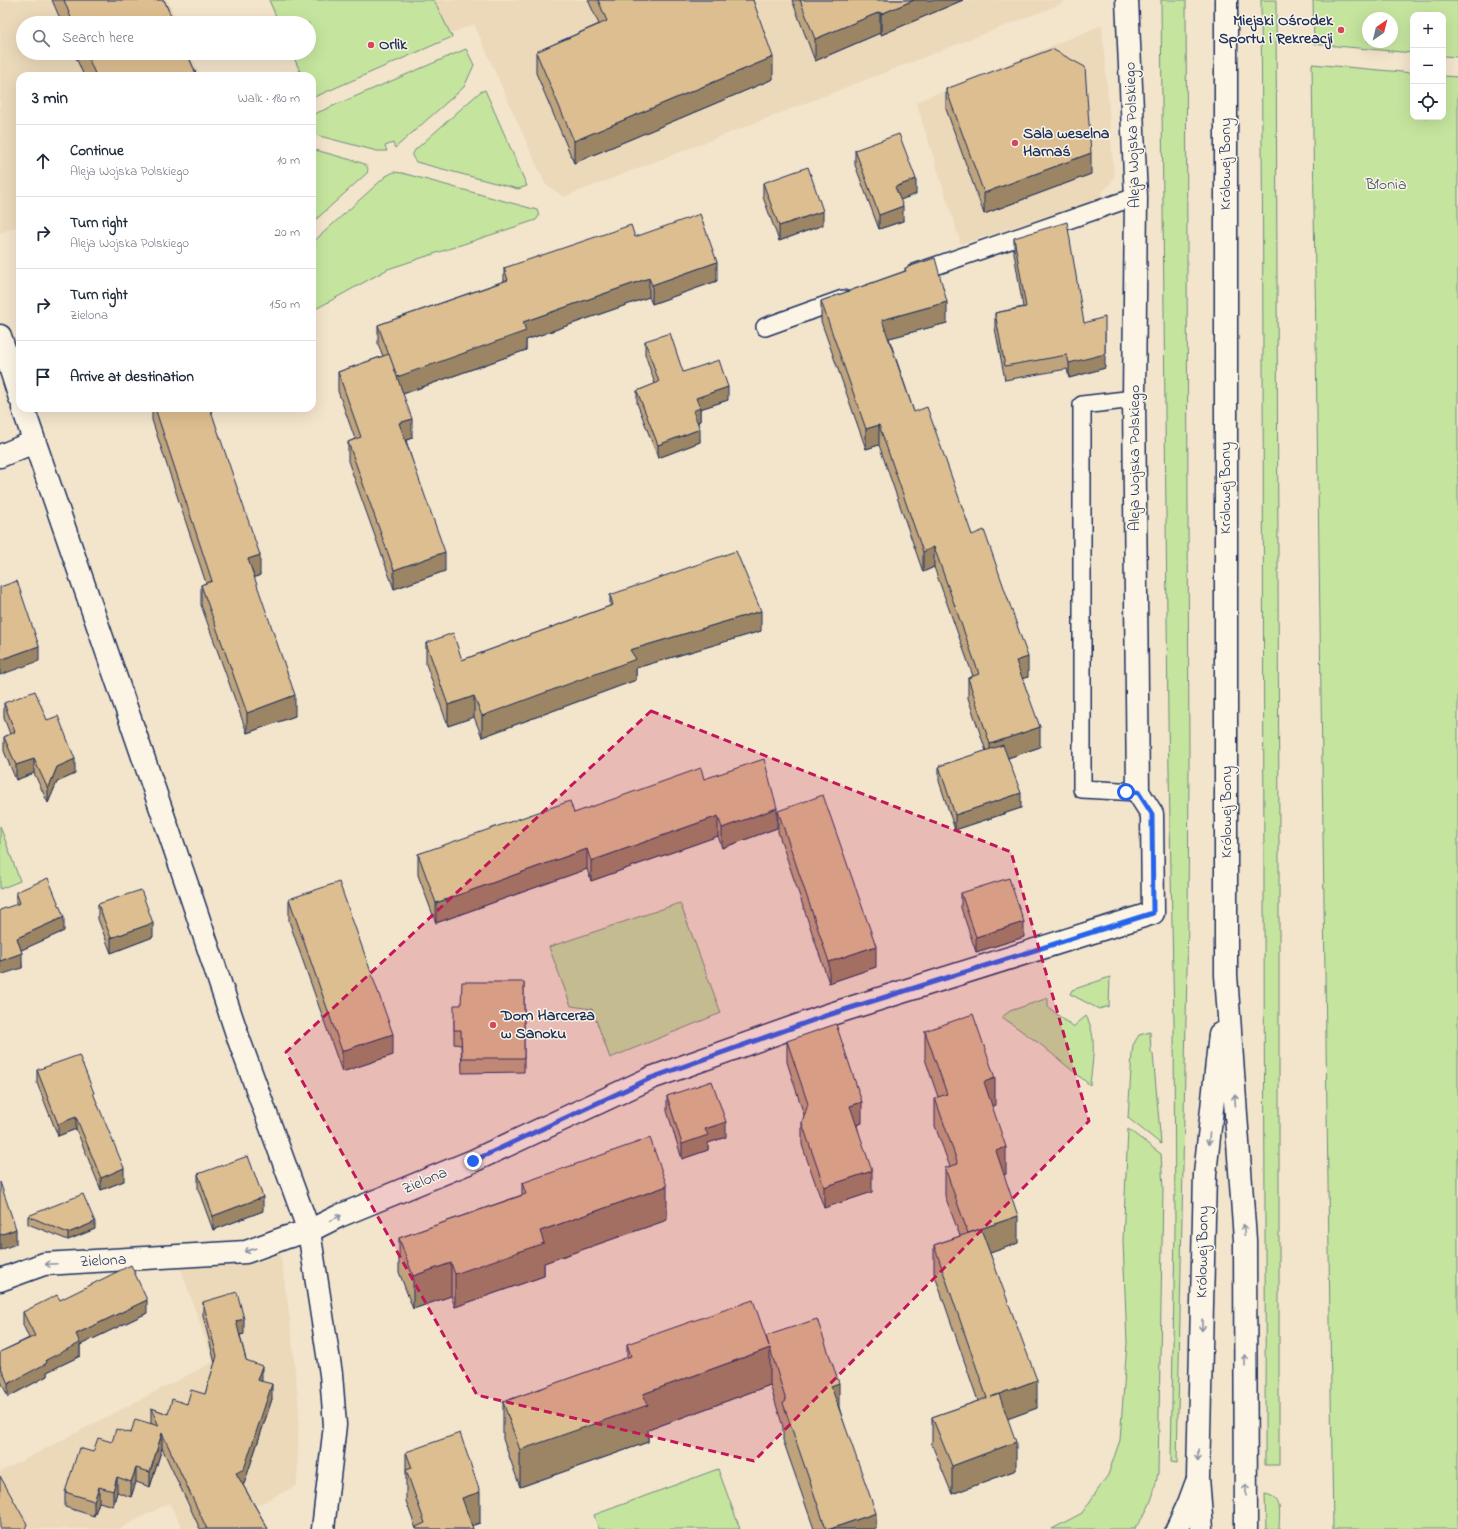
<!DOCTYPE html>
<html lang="en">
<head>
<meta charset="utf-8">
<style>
	body { margin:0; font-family:"Indie Flower",sans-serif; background:#f2f2f3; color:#1f2937 }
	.controls { position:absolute; right:12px; top:12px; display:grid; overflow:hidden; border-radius:8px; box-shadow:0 4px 16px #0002 }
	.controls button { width:36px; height:36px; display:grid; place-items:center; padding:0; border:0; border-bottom:1px solid #e0e1e3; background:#fff; color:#1f2937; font:20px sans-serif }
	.compass { position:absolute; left:1362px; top:12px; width:36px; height:36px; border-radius:50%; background:#fff; box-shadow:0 4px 16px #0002; rotate:35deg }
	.stop { position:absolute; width:12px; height:12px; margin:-9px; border:3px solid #2563eb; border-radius:50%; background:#fff }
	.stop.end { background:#2563eb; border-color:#fff; box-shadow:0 1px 4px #0008 }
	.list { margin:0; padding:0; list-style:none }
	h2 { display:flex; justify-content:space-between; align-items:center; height:52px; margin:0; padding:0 16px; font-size:17px }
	h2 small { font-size:13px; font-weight:400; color:#747a83 }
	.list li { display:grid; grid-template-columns:26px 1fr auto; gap:12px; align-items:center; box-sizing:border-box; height:72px; padding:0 16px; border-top:1px solid #e0e1e3 }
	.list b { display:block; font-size:15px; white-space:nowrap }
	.list p { margin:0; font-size:13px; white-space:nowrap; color:#747a83 }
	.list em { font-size:13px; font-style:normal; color:#747a83 }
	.icon { flex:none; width:22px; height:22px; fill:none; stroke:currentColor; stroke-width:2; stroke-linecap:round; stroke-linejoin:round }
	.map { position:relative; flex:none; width:1458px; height:1529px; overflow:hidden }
	.search { position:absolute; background:#fff; box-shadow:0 4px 16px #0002; left:16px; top:16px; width:300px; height:44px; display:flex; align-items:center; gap:10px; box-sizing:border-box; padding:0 14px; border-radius:22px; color:#747a83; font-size:15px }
	.panel { position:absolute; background:#fff; box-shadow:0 4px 16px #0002; left:16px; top:72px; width:300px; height:340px; border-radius:12px }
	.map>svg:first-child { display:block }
	.built { fill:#ecd9ba }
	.green { fill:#c5e59e; stroke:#708a7e; fill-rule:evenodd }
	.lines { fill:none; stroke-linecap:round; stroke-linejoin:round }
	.lane-casing { stroke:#1b2f5e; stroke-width:20 }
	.street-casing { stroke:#1b2f5e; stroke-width:25 }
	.secondary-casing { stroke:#1b2f5e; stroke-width:25 }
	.lane { stroke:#fcf5e5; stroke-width:17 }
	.street { stroke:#fcf5e5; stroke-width:22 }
	.secondary { stroke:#fcf5e5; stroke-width:22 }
	.wall { fill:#bea37c; stroke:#1b2f5e }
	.shaded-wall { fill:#9b8565; stroke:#1b2f5e }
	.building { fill:#ddbe90; stroke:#1b2f5e }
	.oneway { stroke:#8c92a2 }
	.route { stroke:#2563eb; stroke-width:5 }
	.marked { fill:#c2185b; fill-opacity:0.2; stroke:#c2185b; stroke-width:3; stroke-dasharray:8 5; stroke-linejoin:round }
	.poi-dot { fill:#d1495b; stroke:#fcf5e5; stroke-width:1.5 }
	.labels { text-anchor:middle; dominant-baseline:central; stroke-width:3; stroke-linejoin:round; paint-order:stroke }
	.poi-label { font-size:16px; font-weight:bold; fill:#1b2f5e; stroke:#fcf5e5; text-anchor:start }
	.street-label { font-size:16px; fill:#1b2f5e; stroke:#fcf5e5 }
	.park-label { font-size:16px; fill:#3d536b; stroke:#fcf5e5 }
</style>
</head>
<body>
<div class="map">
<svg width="1458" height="1529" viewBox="0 0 1458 1529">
	<rect width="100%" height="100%" fill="#f3e4cc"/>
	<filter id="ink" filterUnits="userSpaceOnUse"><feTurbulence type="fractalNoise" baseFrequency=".025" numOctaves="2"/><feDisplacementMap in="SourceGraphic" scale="8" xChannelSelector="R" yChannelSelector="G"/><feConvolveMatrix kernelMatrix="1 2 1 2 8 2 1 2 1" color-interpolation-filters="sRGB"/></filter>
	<g filter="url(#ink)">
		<g class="built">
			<polygon points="0,0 168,0 177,23 23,23 23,53 190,53 200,76 20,76 20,225 0,233"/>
			<polygon points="268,0 1065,0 1061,4 564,197 545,184 474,24 312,91 312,76 301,76 291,53 309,53 309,23 278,23"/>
			<polygon points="1102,25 1114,177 1110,184 1101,193 1104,197 1084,206 961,244 916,102"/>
			<polygon points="280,1253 290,1319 299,1409 297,1485 211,1529 183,1529 169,1503 119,1529 0,1529 0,1472 213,1362 180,1266 263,1261"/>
		</g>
		<g class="green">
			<polygon points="269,0 434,0 452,37 312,98 312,76 302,76 292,53 309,53 309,23 279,23"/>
			<polygon points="1161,0 1186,0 1189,765 1188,920 1177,1463 1171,1462 1175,1230 1174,1023 1168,720"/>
			<path d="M1261,0h15l3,846v619h-14c1,-192 -1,-383 -1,-574 -1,-297 0,-594 -3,-891z"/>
			<path d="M1313,0h145v57l-15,-1v-41h-30v38l-99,-9zM1368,18h24v24h-24z"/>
			<polygon points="466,49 474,65 464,87 395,148 393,143 385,146 387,151 377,151 312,134 312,115"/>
			<polygon points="1312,64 1413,73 1413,117 1443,117 1443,76 1458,77 1458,1529 1333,1529"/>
			<polygon points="485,90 527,186 518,189 416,162 412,156 415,150 480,92"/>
			<path d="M312,149l50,14c5,2 7,5 5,10l-55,50z"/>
			<polygon points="394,172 402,173 537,210 539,216 536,220 388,269 312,311 312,243 386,176"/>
			<polygon points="0,826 20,881 0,889"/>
			<polygon points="680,903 721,1013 610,1058 592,1009 571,1006 549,947"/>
			<polygon points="1110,977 1109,1006 1099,1009 1070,994 1072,990"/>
			<path d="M1048,998v9l25,20 13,-11c12,21 6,46 4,69l-50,-41 -38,-27 8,-6z"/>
			<polygon points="1150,1032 1151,1052 1153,1054 1161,1144 1128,1118 1132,1054 1133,1045 1139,1035"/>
			<path d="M1128,1129l33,25 2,35 -5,284c-5,25 -8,36 -24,56h-82l30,-16 26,-38 12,-35 7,-97 -4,-102z"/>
			<polygon points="718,1469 740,1529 599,1529 594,1515"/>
			<path d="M1265,1494c19,3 14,20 14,35h-13z"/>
		</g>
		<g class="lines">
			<defs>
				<g id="lane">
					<polyline points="915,273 1117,203 1136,197"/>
					<polyline points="765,327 843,299"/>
					<polyline points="1134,399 1082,405 1082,789 1138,792"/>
				</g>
				<g id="street">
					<polyline points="0,336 20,398"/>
					<polyline points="23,408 193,902 239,1040 309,1231 331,1374 335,1425 323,1529"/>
					<polyline points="0,456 34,442"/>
					<polyline points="0,1280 44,1264 246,1252 287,1237 309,1231 339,1216 473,1161 651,1078 825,1016 1153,913 1152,814 1138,792 1134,399 1136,197 1127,0"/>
				</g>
				<g id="secondary">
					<polyline points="1226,0 1226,975 1245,1240 1246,1529"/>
					<polyline points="1177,1529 1189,1503 1196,1484"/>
					<polyline points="1202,1529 1198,1478 1205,1174 1220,1034"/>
				</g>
			</defs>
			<use href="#lane" class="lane-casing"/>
			<use href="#street" class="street-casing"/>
			<use href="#secondary" class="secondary-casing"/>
			<use href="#lane" class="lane"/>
			<use href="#street" class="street"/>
			<use href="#secondary" class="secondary"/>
		</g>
		<g class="wall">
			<polygon points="52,0 164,0 174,23 62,23"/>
			<polygon points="588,0 753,0 773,79 574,163 536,73 536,52 599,24"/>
			<polygon points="792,0 963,0 881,35 880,33 815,61"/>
			<polygon points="74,53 187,53 197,76 84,76"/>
			<polygon points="946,89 1091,174 984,214 946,109"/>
			<polygon points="855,150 916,194 900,200 903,221 879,229 855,165"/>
			<polygon points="763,183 823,225 779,241 763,197"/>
			<polygon points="635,237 717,281 652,304 649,297 526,340 526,350 403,394 412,438 406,440 445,571 394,589 348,461 348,442 355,439 338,391 338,372 383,356 378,344 378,325 504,281 504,268"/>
			<polygon points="1014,238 1084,323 1105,368 1069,378 1067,369 1005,380 995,328 995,313 1023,307 1014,253"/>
			<polygon points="905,268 947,323 889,338 914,412 972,535 1028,677 1023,679 1040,747 1008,758 1021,808 955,830 939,781 939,766 986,751 968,698 968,678 973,676 934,567 923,572 879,445 866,449 821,321 821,301 905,271"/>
			<polygon points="645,341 683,372 728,400 700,409 700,421 698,422 700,442 658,458 637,403 637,391 655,384 645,354"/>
			<polygon points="152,408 210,408 260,575 254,578 295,716 247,733 201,605 201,585 206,583 152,420"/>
			<polygon points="610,595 761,631 636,668 636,680 482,737 474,717 448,726 426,664 426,643 462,660 610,606"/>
			<polygon points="4,703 47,720 75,774 57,782 48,803 34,773 16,780 4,751 4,737 10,734 4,718"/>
			<polygon points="704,779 777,828 722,848 718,836 591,881 587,869 436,923 418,875 418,854"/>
			<polygon points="778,811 876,967 829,983 778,832"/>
			<polygon points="16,892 64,931 21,950 22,968 16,904"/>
			<polygon points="961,893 1024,937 976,952 961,908"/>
			<polygon points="289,899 393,1055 342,1072 289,921"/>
			<polygon points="98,904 153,937 111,953 98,919"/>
			<polygon points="524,982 524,1072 462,1073 461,1045 454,1044 454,1020 461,1005"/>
			<polygon points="925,1031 995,1105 992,1106 1006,1174 1004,1175 1018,1243 990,1253 1037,1408 1007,1419 1016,1470 952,1494 932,1445 932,1417 978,1401 934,1273 934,1245 960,1236 945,1196 945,1168 950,1167 935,1126 935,1098 938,1097 925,1059"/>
			<polygon points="787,1041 862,1123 857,1125 872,1192 824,1208 802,1145 802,1123 804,1115 787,1062"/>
			<polygon points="37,1070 94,1096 124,1181 101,1190 76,1129 58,1136 37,1083"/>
			<polygon points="667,1096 726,1137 708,1143 708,1150 682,1159 667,1111"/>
			<polygon points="198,1174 263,1211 213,1230 198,1189"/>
			<polygon points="522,1183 667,1220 544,1263 544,1276 455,1307 451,1296 413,1309 399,1272 399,1238 522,1195"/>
			<polygon points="28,1216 95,1229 68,1240 28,1224"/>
			<polygon points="60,1300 147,1313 80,1345 80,1356 47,1372 47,1376 8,1397 0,1379 0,1352 29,1338 23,1325 23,1312"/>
			<polygon points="203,1302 244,1334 240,1335 246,1360 262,1381 272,1399 244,1484 243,1485 268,1529 200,1529 162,1448 150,1487 136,1482 131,1497 117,1492 113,1506 99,1502 94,1516 65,1507 65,1492 93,1452 131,1433 151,1424 151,1408 168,1414 205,1394 215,1363 203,1316"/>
			<polygon points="766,1338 839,1407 876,1529 814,1529 783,1440 783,1427 770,1385 648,1430 648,1442 520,1487 503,1439 503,1402 627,1358 627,1344"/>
			<polygon points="406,1452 480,1523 471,1525 473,1529 416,1529 406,1501"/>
		</g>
		<g class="shaded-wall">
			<polygon points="914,0 963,0 881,35 881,14"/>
			<polygon points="880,12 880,33 815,61 815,39"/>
			<polygon points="773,57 773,79 574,163 574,141"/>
			<polygon points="1091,153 1091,174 984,214 984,193"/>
			<polygon points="916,179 916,194 895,202 895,187"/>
			<polygon points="903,206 903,221 879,229 879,215"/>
			<polygon points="823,211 823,225 779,241 779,226"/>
			<polygon points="717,262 717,281 652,304 652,285"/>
			<polygon points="649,278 649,297 526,340 526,350 397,396 397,377 523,322"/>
			<polygon points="947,302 947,323 882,340 882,320"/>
			<polygon points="1105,332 1105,368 1069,378 1069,363"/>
			<polygon points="728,387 728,400 700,409 700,421 693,424 693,411 696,398"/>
			<polygon points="412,419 412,438 399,443 399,423"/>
			<polygon points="879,425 879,445 866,449 866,429"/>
			<polygon points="700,429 700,442 658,458 658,445"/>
			<polygon points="934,547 934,567 923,572 923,552"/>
			<polygon points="445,552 445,571 394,589 394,570"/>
			<polygon points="260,555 260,575 248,580 248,559"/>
			<polygon points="761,611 761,631 636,668 636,680 482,737 482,716 630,650"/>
			<polygon points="39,646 39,661 0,675 0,660"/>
			<polygon points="1028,657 1028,677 1016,681 1016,661"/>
			<polygon points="295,695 295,716 247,733 247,713"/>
			<polygon points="474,696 474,717 448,726 448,705"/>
			<polygon points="1040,727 1040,747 990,764 990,744"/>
			<polygon points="34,759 34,773 16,780 16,765"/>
			<polygon points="75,759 75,774 57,782 48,803 48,789 57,767"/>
			<polygon points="1021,793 1021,808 955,830 955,815"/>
			<polygon points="777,808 777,828 722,848 722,828"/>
			<polygon points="718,816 718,836 591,881 591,861"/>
			<polygon points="587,849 587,869 436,923 436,903"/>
			<polygon points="64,917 64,931 17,952 17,938"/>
			<polygon points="1024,922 1024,937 976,952 976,937"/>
			<polygon points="153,923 153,937 111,953 111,938"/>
			<polygon points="876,946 876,967 829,983 829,962"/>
			<polygon points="22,953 22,968 0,975 0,961"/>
			<polygon points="393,1034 393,1055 342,1072 342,1051"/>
			<polygon points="995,1078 995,1105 984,1109 984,1082"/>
			<polygon points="862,1102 862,1123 850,1127 850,1106"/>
			<polygon points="76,1117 76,1129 58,1136 58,1124"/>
			<polygon points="726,1122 726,1137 708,1143 708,1150 682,1159 682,1144 705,1129"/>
			<polygon points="1006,1147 1006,1174 996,1178 996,1151"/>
			<polygon points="124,1168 124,1181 101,1190 101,1178"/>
			<polygon points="872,1171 872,1192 824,1208 824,1187"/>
			<polygon points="667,1186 667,1220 544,1263 544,1276 455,1307 455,1274 540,1231"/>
			<polygon points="263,1197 263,1211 213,1230 213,1216"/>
			<polygon points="1018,1216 1018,1243 968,1261 968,1233"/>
			<polygon points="95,1222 95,1229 68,1240 68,1233"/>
			<polygon points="16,1229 16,1244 0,1250 0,1235"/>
			<polygon points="451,1263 451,1296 413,1309 413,1276"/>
			<polygon points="147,1300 147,1313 80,1345 80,1356 47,1372 47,1376 8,1397 8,1384 46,1360 76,1334"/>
			<polygon points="244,1319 244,1334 236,1336 236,1321"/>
			<polygon points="770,1348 770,1385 648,1430 648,1442 520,1487 520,1450 643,1394"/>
			<polygon points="262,1366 262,1380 257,1395 257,1380"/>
			<polygon points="1037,1380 1037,1408 991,1425 991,1397"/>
			<polygon points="839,1383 839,1420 831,1386"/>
			<polygon points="272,1384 272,1399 244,1484 236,1488 236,1473"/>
			<polygon points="162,1433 162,1448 150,1487 150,1472"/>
			<polygon points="1016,1442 1016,1470 952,1494 952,1466"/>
			<polygon points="136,1468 136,1482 131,1497 131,1482"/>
			<polygon points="117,1477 117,1492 113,1506 113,1491"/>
			<polygon points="99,1487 99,1502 94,1516 94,1501"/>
			<polygon points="480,1492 480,1523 462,1529 462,1498"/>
			<polygon points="876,1513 876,1529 830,1529"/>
		</g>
		<g class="building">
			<polygon points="64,0 164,0 174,23 73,23"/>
			<polygon points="598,0 753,0 773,57 574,141 536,52 607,21"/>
			<polygon points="800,0 914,0 881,14 880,12 815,39"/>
			<polygon points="1052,49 1085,67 1091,153 984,193 946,89"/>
			<polygon points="86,53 187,53 197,76 96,76"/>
			<polygon points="899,134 916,179 895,187 903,206 879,215 855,150"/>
			<polygon points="808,167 823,211 779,226 763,183"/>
			<polygon points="700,214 717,262 652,285 649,278 523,322 526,331 397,377 378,325 508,280 504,268 631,225 635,237"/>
			<polygon points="1067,222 1084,323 1105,317 1105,354 1069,363 1067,355 1005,366 995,313 1026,307 1014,238"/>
			<polygon points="935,258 947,302 882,320 914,412 927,407 972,535 984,530 1028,657 1016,661 1040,727 990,744 968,678 979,674 934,547 923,552 879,425 866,429 821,301 906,271 905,268"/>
			<polygon points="670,333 683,372 719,360 728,387 696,398 700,408 693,411 700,429 658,445 637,391 659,382 645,341"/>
			<polygon points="389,354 412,419 399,423 445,552 394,570 348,442 361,437 338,372"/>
			<polygon points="155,408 210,408 260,555 248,559 295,695 247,713 201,585 212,581"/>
			<polygon points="736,551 761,611 630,650 636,659 482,716 474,696 448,705 426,643 453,633 462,660 613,605 610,595"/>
			<polygon points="17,581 39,646 0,660 0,587"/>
			<polygon points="35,691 47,720 58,716 75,759 57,767 48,789 34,759 16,765 4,737 15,732 4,703"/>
			<polygon points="1003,745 1021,793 955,815 939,766"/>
			<polygon points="764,759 777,808 722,828 718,816 591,861 587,849 436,903 418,854 570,801 574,813 701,768 704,779"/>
			<polygon points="823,795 876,946 829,962 778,811"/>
			<polygon points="48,878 64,917 17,938 22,953 0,961 0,910 20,903 16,892"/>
			<polygon points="1009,878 1024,922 976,937 961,893"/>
			<polygon points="339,882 393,1034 342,1051 289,899"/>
			<polygon points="141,890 153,923 111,938 98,904"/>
			<polygon points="462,982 524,982 524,1058 462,1058 461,1030 454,1030 454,1005 461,1005"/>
			<polygon points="973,1014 995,1078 984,1082 1006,1147 996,1151 1018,1216 968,1233 945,1168 958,1164 935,1098 947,1094 925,1031"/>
			<polygon points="836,1024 862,1102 850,1106 872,1171 824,1187 802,1123 808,1104 787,1041"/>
			<polygon points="79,1055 94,1093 93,1093 124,1168 101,1178 76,1117 58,1124 37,1070"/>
			<polygon points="712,1081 726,1122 705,1129 708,1135 682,1144 667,1096"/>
			<polygon points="650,1138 667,1186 540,1231 544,1243 455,1274 451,1263 413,1276 399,1238 526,1194 522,1183"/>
			<polygon points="248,1156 263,1197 213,1216 198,1174"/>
			<polygon points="0,1182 16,1229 0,1235"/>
			<polygon points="83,1194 95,1222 68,1233 28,1216"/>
			<polygon points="981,1229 1037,1380 991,1397 999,1394 1016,1442 952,1466 932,1417 987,1398 934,1245"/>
			<polygon points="131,1265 147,1300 76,1334 80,1343 46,1360 47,1363 8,1384 0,1365 0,1352 35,1336 23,1312 57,1295 60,1300"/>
			<polygon points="237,1292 244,1319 236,1321 246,1360 262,1366 257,1380 272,1384 244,1469 236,1473 268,1529 207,1529 162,1433 150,1472 136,1468 131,1482 117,1477 113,1491 99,1487 94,1501 65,1492 79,1448 93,1452 98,1438 112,1442 116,1429 131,1433 135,1419 159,1426 151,1408 168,1414 172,1399 187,1404 191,1390 205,1394 217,1356 203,1302"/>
			<polygon points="753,1300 769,1346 766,1336 817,1319 839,1383 831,1386 876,1513 830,1529 826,1529 783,1403 786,1401 770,1348 643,1394 648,1405 520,1450 503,1402 631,1356 627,1344"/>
			<polygon points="460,1433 480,1492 462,1498 473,1529 417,1529 416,1527 425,1523 406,1470 412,1468 406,1452"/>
			<polygon points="0,1476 27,1524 25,1529 0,1529"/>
		</g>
		<defs><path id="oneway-shaft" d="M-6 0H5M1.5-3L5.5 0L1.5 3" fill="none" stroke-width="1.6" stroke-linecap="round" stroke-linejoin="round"/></defs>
		<g class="oneway">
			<use href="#oneway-shaft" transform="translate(1235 1100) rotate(-94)"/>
			<use href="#oneway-shaft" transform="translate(1209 1139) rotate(96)"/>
			<use href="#oneway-shaft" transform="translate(336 1218) rotate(-26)"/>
			<use href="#oneway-shaft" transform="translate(1244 1230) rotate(-94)"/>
			<use href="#oneway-shaft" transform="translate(250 1250) rotate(162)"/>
			<use href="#oneway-shaft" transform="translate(51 1264) rotate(177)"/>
			<use href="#oneway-shaft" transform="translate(1202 1325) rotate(91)"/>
			<use href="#oneway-shaft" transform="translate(1245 1360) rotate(-90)"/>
			<use href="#oneway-shaft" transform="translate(1198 1455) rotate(91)"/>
			<use href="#oneway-shaft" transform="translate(1246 1490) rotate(-91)"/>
		</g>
	</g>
	<g class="lines" filter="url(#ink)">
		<polyline class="route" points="473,1161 651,1078 825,1016 1153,913 1152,814 1138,792 1126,792"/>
	</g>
	<path class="marked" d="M651,711l360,141 78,269 -335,340 -277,-66 -191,-343z"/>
	<g class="poi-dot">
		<circle cx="1341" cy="30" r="4"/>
		<circle cx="371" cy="45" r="4"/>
		<circle cx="1015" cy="143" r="4"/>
		<circle cx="493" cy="1025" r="4"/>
	</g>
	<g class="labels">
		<g class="poi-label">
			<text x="1333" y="21" text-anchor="end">Miejski Ośrodek<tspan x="1333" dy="18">Sportu i Rekreacji</tspan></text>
			<text x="379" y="45">Orlik</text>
			<text x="1023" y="134">Sala weselna<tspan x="1023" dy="18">Harnaś</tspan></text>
			<text x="501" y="1016">Dom Harcerza<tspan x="501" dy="18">w Sanoku</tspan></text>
		</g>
		<g class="street-label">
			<text transform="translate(1133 135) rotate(-92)">Aleja Wojska Polskiego</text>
			<text transform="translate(1226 164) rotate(-90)">Królowej Bony</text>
			<text transform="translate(1135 458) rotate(-90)">Aleja Wojska Polskiego</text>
			<text transform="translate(1226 488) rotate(-90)">Królowej Bony</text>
			<text transform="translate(1227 812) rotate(-90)">Królowej Bony</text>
			<text transform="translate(425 1181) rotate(-23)">Zielona</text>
			<text transform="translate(1203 1252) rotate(-89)">Królowej Bony</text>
			<text transform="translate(103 1261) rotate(-3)">Zielona</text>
		</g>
		<g class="park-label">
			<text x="1386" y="185">Błonia</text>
		</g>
	</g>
</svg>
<div class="controls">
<button>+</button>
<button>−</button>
<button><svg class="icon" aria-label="locate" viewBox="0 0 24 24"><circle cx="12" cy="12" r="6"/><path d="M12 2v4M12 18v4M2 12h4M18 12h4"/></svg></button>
</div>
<svg class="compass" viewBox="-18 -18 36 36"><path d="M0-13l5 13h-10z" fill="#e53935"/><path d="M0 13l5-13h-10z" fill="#747a83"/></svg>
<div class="stop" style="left:1126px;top:792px"></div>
<div class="stop end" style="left:473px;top:1161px"></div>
<div class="search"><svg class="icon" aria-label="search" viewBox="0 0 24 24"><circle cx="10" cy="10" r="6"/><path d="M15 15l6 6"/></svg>Search here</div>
<section class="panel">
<h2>3 min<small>Walk · 180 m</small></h2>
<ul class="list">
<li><svg class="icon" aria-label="ahead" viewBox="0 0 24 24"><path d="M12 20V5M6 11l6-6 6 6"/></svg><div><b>Continue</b><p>Aleja Wojska Polskiego</p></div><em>10 m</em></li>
<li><svg class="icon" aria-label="right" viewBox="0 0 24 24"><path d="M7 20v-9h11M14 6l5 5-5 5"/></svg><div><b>Turn right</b><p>Aleja Wojska Polskiego</p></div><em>20 m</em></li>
<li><svg class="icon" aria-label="right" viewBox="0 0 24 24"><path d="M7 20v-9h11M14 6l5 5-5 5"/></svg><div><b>Turn right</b><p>Zielona</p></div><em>150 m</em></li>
<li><svg class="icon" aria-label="arrive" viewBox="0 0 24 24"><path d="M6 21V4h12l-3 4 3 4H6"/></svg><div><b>Arrive at destination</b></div></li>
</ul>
</section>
</div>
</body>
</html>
